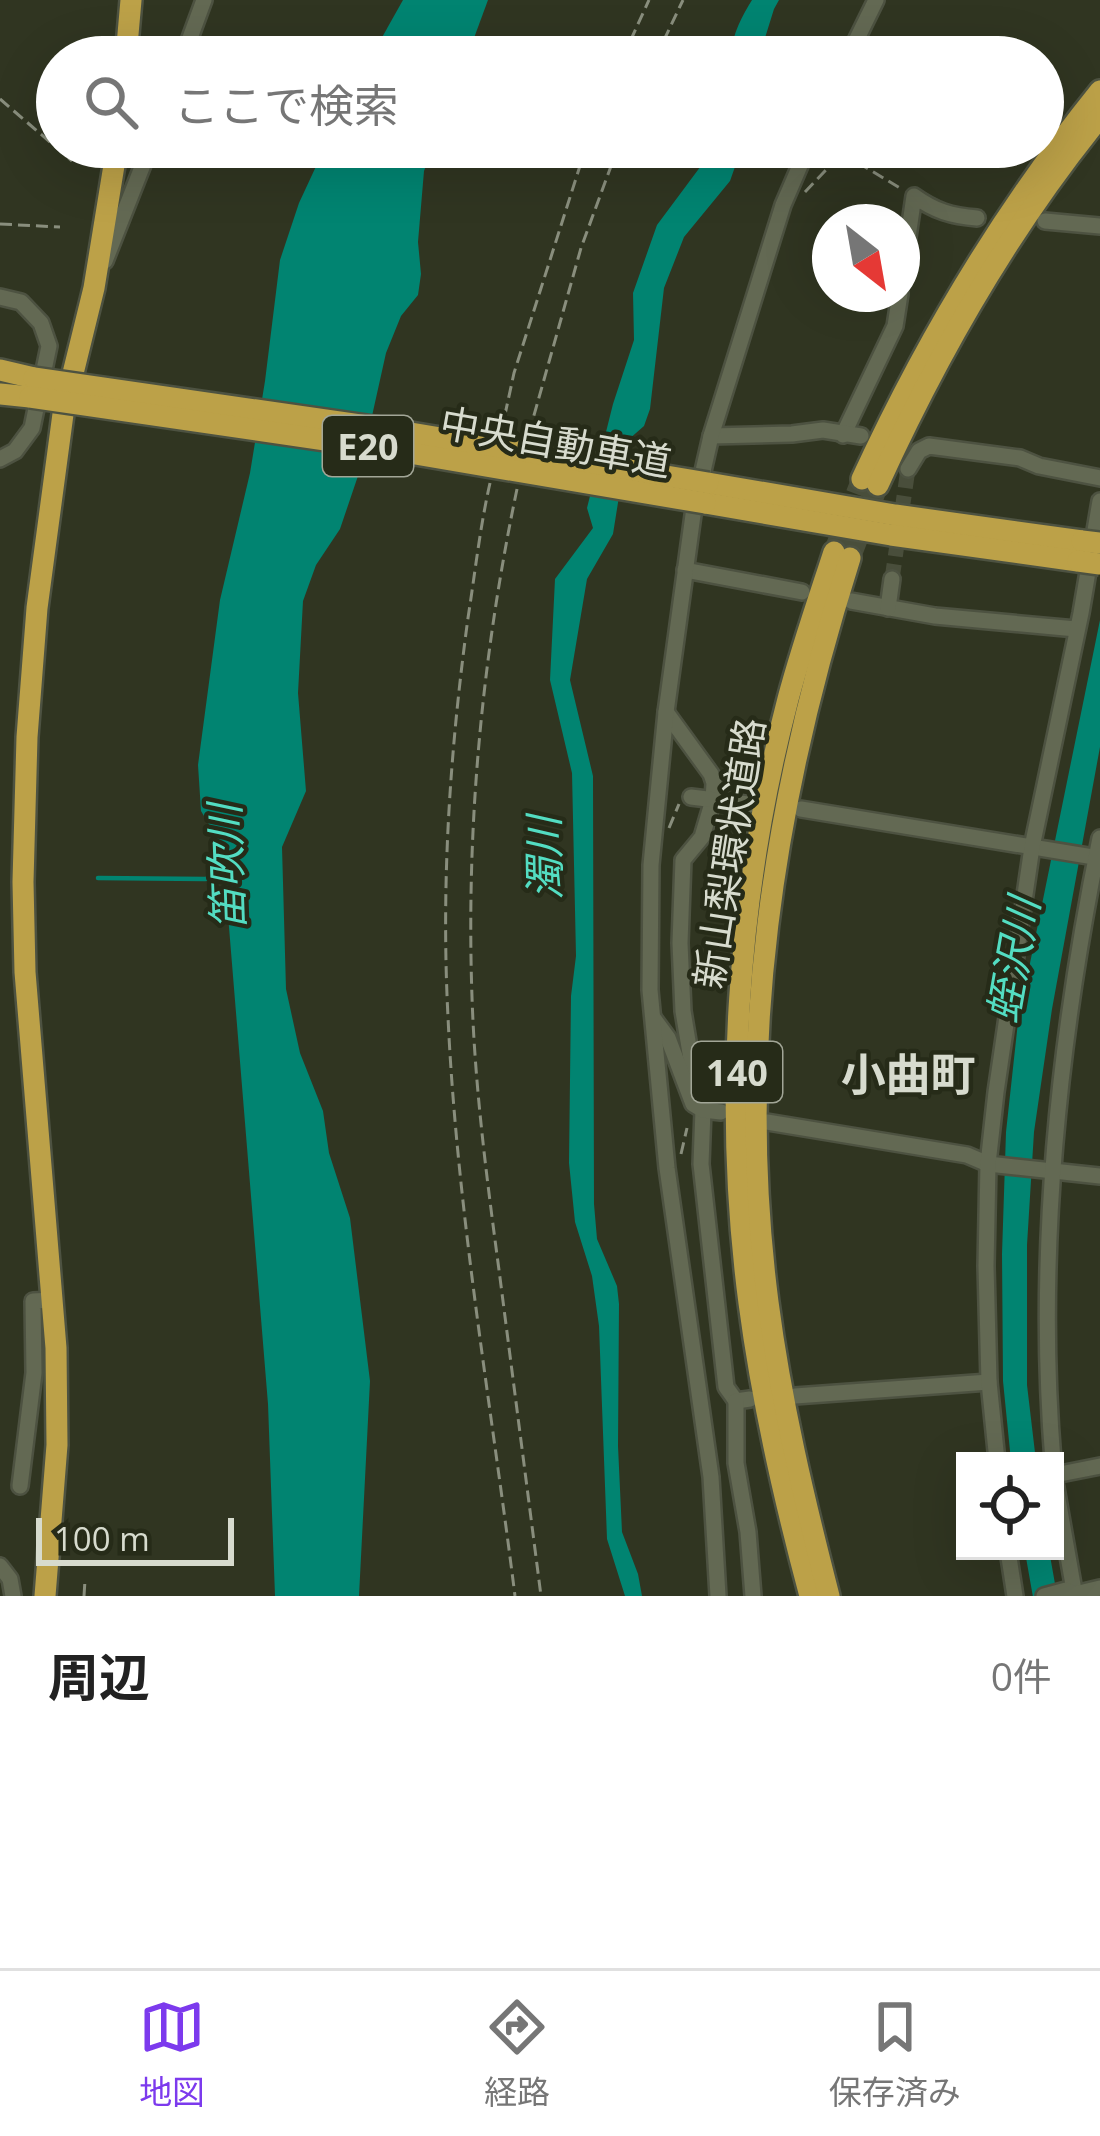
<!DOCTYPE html>
<html lang="ja">
<head>
<meta charset="utf-8">
<style>
	body { margin:0; font-family:"Open Sans","Noto Sans JP",sans-serif; background:#f2f2f2; color:#222 }
	.controls { position:absolute; right:36px; bottom:36px; display:grid; overflow:hidden; border-radius:0px; box-shadow:0 12px 48px #0002 }
	.controls button { width:108px; height:108px; display:grid; place-items:center; padding:0; border:0; border-bottom:3px solid #e0e0e0; background:#fff; color:#222; font:60px sans-serif }
	.compass { position:absolute; left:812px; top:204px; width:108px; height:108px; border-radius:50%; background:#fff; box-shadow:0 12px 48px #0002; rotate:149deg }
	.scale { position:absolute; left:36px; bottom:30px; width:198px; box-sizing:border-box; padding-left:12px; border:6px solid #d7dbce; border-top:0; font-size:33px; line-height:42px; white-space:nowrap; color:#d7dbce; -webkit-text-stroke:9px #262b18; paint-order:stroke }
	.list { margin:0; padding:0; list-style:none }
	h2 { display:flex; justify-content:space-between; align-items:center; height:156px; margin:0; padding:0 48px; font-size:51px }
	h2 small { font-size:39px; font-weight:400; color:#767676 }
	.icon { flex:none; width:66px; height:66px; fill:none; stroke:currentColor; stroke-width:2; stroke-linecap:round; stroke-linejoin:round }
	.map { position:relative; flex:none; width:1100px; height:1596px; overflow:hidden }
	.search { position:absolute; background:#fff; box-shadow:0 12px 48px #0002; left:36px; right:36px; top:36px; height:132px; display:flex; align-items:center; gap:30px; box-sizing:border-box; padding:0 42px; border-radius:66px; color:#767676; font-size:45px }
	.sheet { height:372px; background:#fff }
	nav { display:flex; justify-content:space-around; align-items:center; box-sizing:border-box; height:168px; border-top:3px solid #e0e0e0; background:#fff; font-size:33px; color:#767676 }
	nav a { display:grid; justify-items:center; gap:6px }
	nav .on { color:#7c3aed }
	.map>svg:first-child { display:block }
	.water { fill:#018471 }
	.lines { fill:none; stroke-linecap:round; stroke-linejoin:round }
	.stream { stroke:#018471; stroke-width:4.5 }
	.river { stroke:#018471; stroke-width:24 }
	.minor-tunnel { stroke:#494e3b; stroke-width:15; stroke-dasharray:15 8; stroke-linecap:butt }
	.highway-tunnel { stroke:#494e3b; stroke-width:21; stroke-dasharray:21 10; stroke-linecap:butt }
	.minor-casing { stroke:#4d5241; stroke-width:20 }
	.highway-casing { stroke:#4d5241; stroke-width:26 }
	.path { stroke:#898e7d; stroke-width:3; stroke-dasharray:12 6; stroke-linecap:butt }
	.minor { stroke:#636953; stroke-width:15 }
	.highway { stroke:#bca148; stroke-width:21 }
	.highway-bridge-casing { stroke:#4d5241; stroke-width:26; stroke-linecap:butt }
	.highway-bridge { stroke:#bca148; stroke-width:21 }
	.labels { text-anchor:middle; dominant-baseline:central; stroke-width:9; stroke-linejoin:round; paint-order:stroke }
	.shield { fill:#262b18; stroke:#a2a697; stroke-width:3 }
	.shield-label { font-size:36px; font-weight:bold; fill:#d7dbce }
	.street-label { font-size:39px; fill:#d7dbce; stroke:#262b18 }
	.water-label { font-size:42px; font-style:italic; fill:#53ddc2; stroke:#262b18 }
	.quarter-label { font-size:45px; font-weight:bold; fill:#d7dbce; stroke:#262b18 }
</style>
</head>
<body>
<div class="map">
<svg width="1100" height="1596" viewBox="0 0 1100 1596">
	<rect width="100%" height="100%" fill="#303521"/>
	<g class="water">
		<polygon points="403,0 488,0 467,57 371,57"/>
		<path d="M752,0h27l-5,9 -15,48h-27c-2,-19 10,-41 20,-57z"/>
		<polygon points="325,147 433,147 424,171 418,242 421,274 418,295 401,316 386,353 360,470 340,529 316,565 303,601 298,693 306,791 282,847 286,989 300,1053 323,1111 329,1153 350,1218 370,1381 359,1596 275,1596 268,1404 224,866 210,826 201,811 198,765 220,600 250,473 265,381 280,260 299,203"/>
		<polygon points="715,147 742,147 730,181 684,237 664,288 650,409 644,426 628,440 613,534 587,579 570,680 593,776 594,1204 597,1239 617,1286 619,1304 618,1446 622,1532 638,1574 642,1596 625,1596 607,1539 599,1326 592,1276 575,1222 569,1163 571,996 576,956 572,773 550,680 555,579 593,528 587,508 613,404 634,340 633,293 657,225"/>
		<polygon points="1100,620 1100,747 1052,1009 1034,1132 1027,1245 1027,1385 1036,1461 1011,1461 1003,1381 1002,1254 1006,1132 1018,1022"/>
	</g>
	<g class="lines">
		<polyline class="stream" points="98,878 205,879 230,875"/>
		<polyline class="river" points="1037,1551 1045,1596"/>
		<polyline class="minor-tunnel" points="892,579 908,469"/>
		<g class="highway-tunnel">
			<polyline points="834,552 862,479"/>
			<polyline points="850,558 878,485"/>
		</g>
		<defs>
			<g id="minor">
				<polyline points="183,57 204,0"/>
				<polyline points="848,57 876,0"/>
				<polyline points="1045,221 1100,226"/>
				<polyline points="105,261 150,147"/>
				<path d="M902,278l12,-82c21,15 37,20 63,22"/>
				<polyline points="0,297 21,302 41,323 49,346 32,428 15,451 0,459"/>
				<polyline points="843,435 895,326 900,294"/>
				<polyline points="711,436 792,434 823,430 861,436"/>
				<polyline points="908,469 919,451 929,446 1020,458 1039,466 1100,478"/>
				<polyline points="685,570 802,592"/>
				<polyline points="851,601 935,616 1076,629"/>
				<polyline points="888,608 892,579"/>
				<polyline points="666,712 711,774 714,783 713,800 702,837 683,860 680,943 683,1011 698,1101 703,1110 701,1164 726,1387 736,1401 750,1399"/>
				<polyline points="691,797 756,805"/>
				<polyline points="801,809 1100,858"/>
				<polyline points="654,1019 668,1038 693,1104 703,1110 721,1112"/>
				<polyline points="767,1122 967,1155 988,1164 1100,1176"/>
				<polyline points="795,1396 989,1382"/>
				<polyline points="736,1401 736,1463 748,1532 753,1596"/>
				<polyline points="997,1461 989,1382 986,1266 988,1164 996,1092 1032,847 1081,613 1100,501"/>
				<path d="M1053,1461c-17,-208 5,-418 47,-623"/>
				<polyline points="1055,1475 1100,1466"/>
				<polyline points="1055,1482 1075,1596"/>
				<polyline points="20,1486 34,1373 33,1301 53,1300"/>
				<polyline points="1008,1551 1015,1596"/>
				<polyline points="0,1566 10,1579 13,1596"/>
				<polyline points="718,1596 711,1477 667,1168 650,990 651,865 666,712 693,515 711,436 783,205 808,147"/>
				<polyline points="1044,1596 1066,1590 1075,1594 1100,1588"/>
			</g>
			<g id="highway">
				<polyline points="126,57 131,0"/>
				<polyline points="0,370 34,378"/>
				<polyline points="0,394 30,397"/>
				<path d="M862,479c64,-139 142,-269 238,-388"/>
				<polyline points="708,483 895,515 1082,541"/>
				<path d="M878,485c60,-132 131,-256 222,-368"/>
				<polyline points="705,503 891,535 1078,561"/>
				<polyline points="45,1596 57,1445 56,1348 25,972 23,882 27,737 37,608 63,414 94,288 117,147"/>
				<path d="M810,1596c-26,-97 -48,-194 -61,-293 -26,-199 -12,-410 39,-604 13,-49 30,-98 46,-147"/>
				<path d="M829,1596c-25,-97 -48,-194 -61,-294 -33,-254 5,-502 82,-744"/>
			</g>
		</defs>
		<use href="#minor" class="minor-casing"/>
		<use href="#highway" class="highway-casing"/>
		<g class="path">
			<polyline points="623,57 649,0"/>
			<polyline points="656,57 683,0"/>
			<polyline points="0,99 72,161"/>
			<polyline points="805,192 842,153 900,188"/>
			<polyline points="0,224 60,227"/>
			<polyline points="501,433 514,373 586,147"/>
			<polyline points="529,433 581,248 618,147"/>
			<path d="M490,483c-10,44 -15,90 -22,135 -18,132 -27,265 -20,399 9,194 43,387 67,579"/>
			<path d="M517,489c-35,167 -51,338 -45,508 3,92 15,183 27,273 14,109 28,217 42,326"/>
			<polyline points="669,828 679,804"/>
			<polyline points="681,1154 687,1128"/>
			<polyline points="84,1596 85,1580"/>
		</g>
		<use href="#minor" class="minor"/>
		<use href="#highway" class="highway"/>
		<defs>
			<g id="highway-bridge">
				<polyline points="34,378 381,428 708,483"/>
				<polyline points="30,397 380,448 705,503"/>
				<polyline points="1082,541 1100,543"/>
				<polyline points="1078,561 1100,564"/>
			</g>
		</defs>
		<use href="#highway-bridge" class="highway-bridge-casing"/>
		<use href="#highway-bridge" class="highway-bridge"/>
	</g>
	<g class="labels">
		<g class="shield">
			<rect x="323" y="416" width="90" height="60" rx="9"/>
			<rect x="692" y="1042" width="90" height="60" rx="9"/>
		</g>
		<g class="shield-label">
			<text x="368" y="446">E20</text>
			<text x="737" y="1072">140</text>
		</g>
		<g class="street-label">
			<text transform="translate(556 441) rotate(10)">中央自動車道</text>
			<text transform="translate(728 853) rotate(-81)">新山梨環状道路</text>
		</g>
		<g class="water-label">
			<text transform="translate(543 858) rotate(-91)">濁川</text>
			<text transform="translate(225 867) rotate(-92)">笛吹川</text>
			<text transform="translate(1012 960) rotate(-80)">蛭沢川</text>
		</g>
		<g class="quarter-label">
			<text x="908" y="1073">小曲町</text>
		</g>
	</g>
</svg>
<div class="controls">
<button><svg class="icon" aria-label="locate" viewBox="0 0 24 24"><circle cx="12" cy="12" r="6"/><path d="M12 2v4M12 18v4M2 12h4M18 12h4"/></svg></button>
</div>
<svg class="compass" viewBox="-18 -18 36 36"><path d="M0-13l5 13h-10z" fill="#e53935"/><path d="M0 13l5-13h-10z" fill="#767676"/></svg>
<div class="scale">100 m</div>
<div class="search"><svg class="icon" aria-label="search" viewBox="0 0 24 24"><circle cx="10" cy="10" r="6"/><path d="M15 15l6 6"/></svg>ここで検索</div>
</div>
<section class="sheet">
<h2>周辺<small>0件</small></h2>
<ul class="list">
</ul>
</section>
<nav>
<a class="on"><svg class="icon" aria-label="map" viewBox="0 0 24 24"><path d="M3 6l6-2 6 2 6-2v14l-6 2-6-2-6 2zM9 4v14M15 6v14"/></svg>地図</a>
<a><svg class="icon" aria-label="directions" viewBox="0 0 24 24"><path d="M12 3l9 9-9 9-9-9zM9 14v-3h6M13 9l2 2-2 2"/></svg>経路</a>
<a><svg class="icon" aria-label="saved" viewBox="0 0 24 24"><path d="M7 4h10v16l-5-4-5 4z"/></svg>保存済み</a>
</nav>
</body>
</html>
